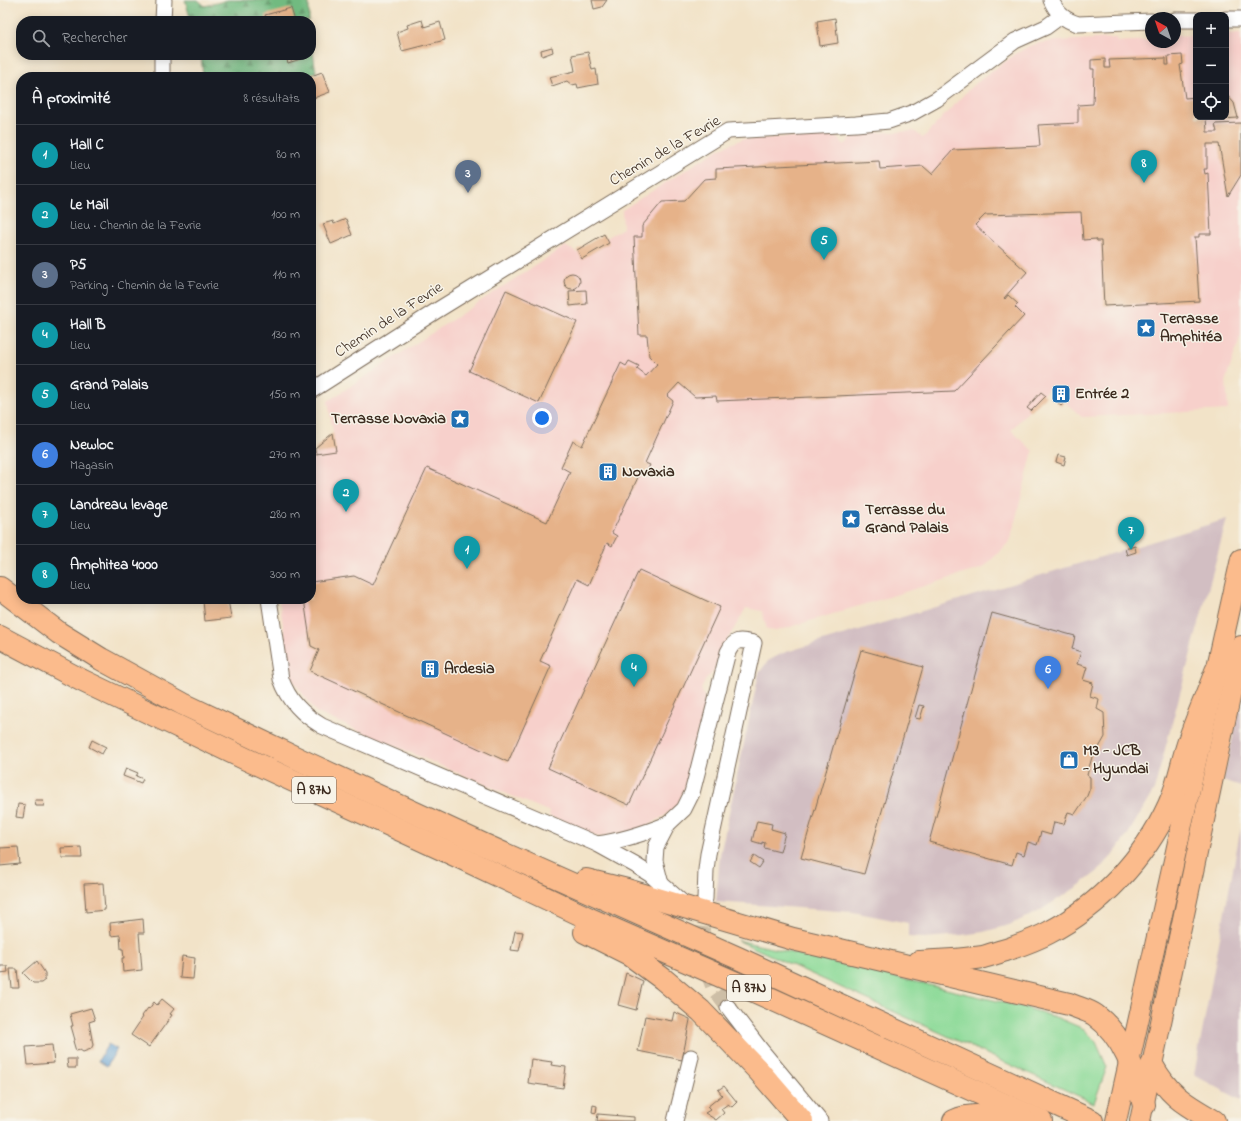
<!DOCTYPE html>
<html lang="fr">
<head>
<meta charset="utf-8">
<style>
	body { margin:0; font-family:"Indie Flower",sans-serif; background:#20242c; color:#f1f3f6 }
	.controls { position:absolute; right:12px; top:12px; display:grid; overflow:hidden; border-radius:8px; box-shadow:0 2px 10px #0003 }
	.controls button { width:36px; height:36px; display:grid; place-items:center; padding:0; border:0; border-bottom:1px solid #363941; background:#171b24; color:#f1f3f6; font:20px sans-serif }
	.compass { position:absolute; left:1145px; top:12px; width:36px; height:36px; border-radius:50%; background:#171b24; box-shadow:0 2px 10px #0003; rotate:320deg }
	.you { position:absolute; left:542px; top:418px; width:14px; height:14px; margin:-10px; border:3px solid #fff; border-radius:50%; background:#1a73e8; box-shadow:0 0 0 6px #1a73e833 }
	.badge { display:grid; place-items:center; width:26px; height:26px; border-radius:50%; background:#0f766e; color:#fff; font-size:13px; font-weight:700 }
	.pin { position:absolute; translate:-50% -33px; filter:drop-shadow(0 1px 2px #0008) }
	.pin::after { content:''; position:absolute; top:21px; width:14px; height:12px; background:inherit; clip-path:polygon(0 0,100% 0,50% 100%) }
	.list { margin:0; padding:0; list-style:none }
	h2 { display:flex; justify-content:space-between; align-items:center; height:52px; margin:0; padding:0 16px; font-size:17px }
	h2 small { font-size:13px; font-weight:400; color:#9ea1a6 }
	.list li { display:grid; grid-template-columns:26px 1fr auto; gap:12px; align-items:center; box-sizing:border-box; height:60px; padding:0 16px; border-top:1px solid #363941 }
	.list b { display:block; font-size:15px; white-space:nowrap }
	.list p { margin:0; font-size:13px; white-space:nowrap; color:#9ea1a6 }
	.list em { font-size:13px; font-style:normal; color:#9ea1a6 }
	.icon { flex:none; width:22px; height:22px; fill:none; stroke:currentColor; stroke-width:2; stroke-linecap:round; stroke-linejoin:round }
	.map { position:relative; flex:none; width:1241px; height:1121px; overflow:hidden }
	.search { position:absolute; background:#171b24; box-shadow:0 2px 10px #0003; left:16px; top:16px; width:300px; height:44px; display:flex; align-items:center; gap:10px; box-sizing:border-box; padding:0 14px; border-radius:16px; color:#9ea1a6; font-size:15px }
	.panel { position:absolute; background:#171b24; box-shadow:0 2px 10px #0003; left:16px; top:72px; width:300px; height:532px; border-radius:16px }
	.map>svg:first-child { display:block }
	.built { fill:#f7d0cb }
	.industrial { fill:#d2bec2 }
	.grass { fill:#8cda98; stroke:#64825b }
	.forest { fill:url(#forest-firs); stroke:#56724f }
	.water { fill:#63a1d4; stroke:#4f6679 }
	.building { fill:#e6b289 }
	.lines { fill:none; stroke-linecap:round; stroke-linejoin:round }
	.minor-tunnel { stroke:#cdbea6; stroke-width:15; stroke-dasharray:15 8; stroke-linecap:butt }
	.minor-casing { stroke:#7b6b5a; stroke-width:17 }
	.major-casing { stroke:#7b6b5a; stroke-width:22 }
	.highway-casing { stroke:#7b6b5a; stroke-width:24 }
	.minor { stroke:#fff; stroke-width:15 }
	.major { stroke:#fbbb8c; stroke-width:20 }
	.highway { stroke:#fbbb8c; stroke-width:22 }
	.labels { text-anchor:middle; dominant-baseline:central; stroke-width:3; stroke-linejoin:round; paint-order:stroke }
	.shield { fill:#f7f3e8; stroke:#73665b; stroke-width:1 }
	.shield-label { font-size:15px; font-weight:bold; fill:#3b2a1e }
	.street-label { font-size:16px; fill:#3b2a1e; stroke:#f7f3e8 }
	.poi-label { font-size:16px; font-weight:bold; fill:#3b2a1e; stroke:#f7f3e8; text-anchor:start }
</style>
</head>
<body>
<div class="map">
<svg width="1241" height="1121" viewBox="0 0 1241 1121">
	<defs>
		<pattern id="forest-firs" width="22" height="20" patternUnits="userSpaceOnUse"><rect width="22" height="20" fill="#71ba80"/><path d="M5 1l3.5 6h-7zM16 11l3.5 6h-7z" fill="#5e9768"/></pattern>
	</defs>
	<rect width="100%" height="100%" fill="#f7f3e8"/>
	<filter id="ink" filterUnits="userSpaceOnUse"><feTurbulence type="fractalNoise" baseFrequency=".025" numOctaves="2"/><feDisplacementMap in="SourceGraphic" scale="8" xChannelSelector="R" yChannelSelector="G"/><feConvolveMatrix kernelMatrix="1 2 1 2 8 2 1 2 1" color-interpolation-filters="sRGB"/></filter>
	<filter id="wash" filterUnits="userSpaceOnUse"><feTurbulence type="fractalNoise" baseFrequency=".012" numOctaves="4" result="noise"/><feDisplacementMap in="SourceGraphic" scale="16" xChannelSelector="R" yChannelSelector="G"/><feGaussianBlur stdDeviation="0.9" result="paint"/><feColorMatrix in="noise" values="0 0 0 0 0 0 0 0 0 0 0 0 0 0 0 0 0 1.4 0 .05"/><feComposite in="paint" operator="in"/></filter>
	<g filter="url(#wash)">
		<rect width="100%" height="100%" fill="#f2e3c8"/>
		<polygon class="built" points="1241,33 1241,335 1226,379 1228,410 1082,417 1049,388 1011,430 1033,451 1010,541 983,568 777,631 767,630 762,611 746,608 719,654 715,670 706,679 701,689 706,702 685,787 679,802 674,808 664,816 643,829 599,837 549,816 550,812 317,713 291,678 279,599 311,599 311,455 336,450 328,401 565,246 580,254 623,228 622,210 721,148 743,139 833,135 845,145 854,134 914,131 923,138 971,87 1014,55 1029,46 1040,43 1057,41 1116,38 1117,42 1151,40 1151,42 1175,42 1175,36 1196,35 1196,117 1226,117 1226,34"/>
		<g class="industrial">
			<polygon points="1227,519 1154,790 1128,834 1114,854 1097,872 1077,887 1036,913 1009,925 983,932 962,935 923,938 908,937 908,923 853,912 716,902 720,855 759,673 768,661 783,653"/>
			<polygon points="1241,701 1241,787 1223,781"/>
			<polygon points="1241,827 1241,1100 1194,1075"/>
		</g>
		<polygon class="grass" points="737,940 1027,1008 1058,1018 1084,1029 1096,1042 1107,1067 1094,1103"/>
		<g class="forest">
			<polygon points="185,0 198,0 205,6 228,0 309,0 309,21 191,21"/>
			<polygon points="311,40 316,72 308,77 203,77 201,55 311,55"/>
		</g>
		<polygon class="water" points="108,1044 117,1049 107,1066 98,1061"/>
		<g id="blocks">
			<g class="building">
				<polygon points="592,0 607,0 602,7 594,9"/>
				<polygon points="291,8 295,21 267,21 265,15"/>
				<polygon points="835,18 838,43 820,46 817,21"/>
				<polygon points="422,20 424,27 440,22 445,40 402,51 397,32 408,28 407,25"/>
				<polygon points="552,47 553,52 542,56 541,50"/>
				<polygon points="588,52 592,70 596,69 598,84 578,88 577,84 572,85 567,81 552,86 549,77 575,71 572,55"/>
				<polygon points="285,55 306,55 307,57 288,63"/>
				<polygon points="1182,55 1183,64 1180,65 1185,98 1196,97 1196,117 1206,117 1207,132 1217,132 1215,124 1241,123 1241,175 1228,196 1219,144 1207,144 1207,169 1204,169 1205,174 1208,173 1211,234 1199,234 1199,237 1195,237 1199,301 1104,306 1101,241 1097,241 1096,239 1083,240 1081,212 985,215 975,225 1027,272 1004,298 1005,299 1008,295 1018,304 1015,307 1024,316 954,391 717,401 716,396 695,397 679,383 667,396 673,401 645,463 650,465 645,475 640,473 612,533 617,536 612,546 607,543 589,585 577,579 540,661 551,666 508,762 310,671 319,650 311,646 304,599 311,599 311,582 354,576 373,585 427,468 547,522 570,472 561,467 573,441 582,446 621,363 626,366 629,361 639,366 637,369 646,376 657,364 649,356 647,335 639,335 634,237 642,237 642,226 662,202 684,201 704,179 716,178 716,169 879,161 880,169 923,166 932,174 953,150 1040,146 1038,125 1078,123 1078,105 1093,104 1094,69 1091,69 1091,60 1105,59 1105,68 1110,68 1109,60 1166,58 1166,65 1169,65 1168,56"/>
				<polygon points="322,72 330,92 311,99 311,76"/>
				<polygon points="1226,94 1234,103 1238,118 1222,119 1222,117 1226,117"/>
				<polygon points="346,219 352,235 331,244 323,224 333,221 334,224"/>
				<polygon points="604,234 609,243 582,259 577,250"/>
				<circle cx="572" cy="281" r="8"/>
				<polygon points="506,290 577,322 539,403 469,371"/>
				<polygon points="586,290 587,304 570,306 569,291"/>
				<polygon points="1061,390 1069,398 1061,406 1053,398"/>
				<polygon points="1041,392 1046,396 1031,411 1027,408"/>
				<polygon points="333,433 336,451 316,454 315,448"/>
				<polygon points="1058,455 1066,457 1064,465 1056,462"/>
				<polygon points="1135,546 1136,552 1127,555 1125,549"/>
				<polygon points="639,570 720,607 629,805 548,768"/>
				<polygon points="220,599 228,599 231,618 205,621 203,601"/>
				<polygon points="992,613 1075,636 1072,649 1081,652 1077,664 1087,667 1083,680 1093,683 1090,696 1099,699 1097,709 1104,713 1105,737 1097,751 1094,750 1087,775 1090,777 1090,788 1087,796 1075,814 1068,812 1064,824 1054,822 1051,835 1041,832 1037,845 1028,842 1024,855 1016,852 1012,865 929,842"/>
				<polygon points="861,650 923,667 864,874 801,858"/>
				<polygon points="919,705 924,706 920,719 915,718"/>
				<polygon points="92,740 106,747 102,754 89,747"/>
				<polygon points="126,768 138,773 136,776 143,779 141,783 123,776"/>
				<polygon points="35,800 43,800 44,806 36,806"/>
				<polygon points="18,804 25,805 23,818 16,817"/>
				<polygon points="757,821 772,824 771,829 785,833 780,852 764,848 765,843 762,842 762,844 752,841"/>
				<polygon points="18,847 20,864 0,866 0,848"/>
				<polygon points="81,847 82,858 62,858 61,848"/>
				<polygon points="754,856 763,862 759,868 750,862"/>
				<polygon points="103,883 105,910 86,912 84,884"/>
				<polygon points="143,919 144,933 139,933 142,970 123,972 122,958 124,958 123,949 121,949 120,935 111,936 110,923"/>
				<polygon points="515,931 523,932 519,951 511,950"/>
				<polygon points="182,956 195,958 193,979 180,978"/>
				<polygon points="37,961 45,973 45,980 41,983 33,983 23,973"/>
				<polygon points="0,966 7,966 8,972 0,973"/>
				<polygon points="10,969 17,969 19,988 12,988"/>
				<polygon points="626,973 643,981 636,1010 618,1005"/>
				<polygon points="162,999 174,1009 170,1014 172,1015 149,1047 131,1035 143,1017 142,1016 148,1008 149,1009 154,1002 157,1005"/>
				<polygon points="91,1008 95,1020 89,1022 93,1045 91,1049 83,1052 80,1050 76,1051 73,1041 75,1040 71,1026 73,1026 70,1014"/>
				<polygon points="674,1012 690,1019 690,1020 682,1060 638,1051 645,1016 672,1021"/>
				<polygon points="52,1045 54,1063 28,1065 26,1047"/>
				<polygon points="67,1059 76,1059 76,1068 68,1068"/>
				<polygon points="531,1059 552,1062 551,1065 566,1067 563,1088 528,1083"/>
				<polygon points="724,1086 737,1102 732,1107 728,1104 721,1109 724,1113 716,1120 705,1113 710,1110 707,1107 722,1095 718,1090"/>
				<polygon points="593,1105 597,1106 596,1113 592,1112"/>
				<polygon points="598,1114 634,1117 634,1121 597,1121"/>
			</g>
		</g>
	</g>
	<g filter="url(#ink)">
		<use href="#blocks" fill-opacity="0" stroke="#7b6b5a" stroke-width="1"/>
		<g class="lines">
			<polyline class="minor-tunnel" points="705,904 700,953 713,987 728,1007"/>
			<defs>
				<g id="minor">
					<path d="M1051,0c6,13 13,20 27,24l73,-3"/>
					<polyline points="1226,19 1241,19"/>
					<polyline points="1175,20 1196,20"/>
					<polyline points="163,21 164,0"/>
					<polyline points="162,55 162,77"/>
					<polyline points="311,391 436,311 728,131 856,124 889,121 912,113 937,99 1015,41 1046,27 1061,16"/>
					<path d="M269,599l12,80c8,22 21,35 41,47l275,118 38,21 16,10 33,29"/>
					<path d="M597,844c25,-3 48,-11 71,-20"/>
					<path d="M661,884l-6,-23 1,-14 12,-23 16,-15 8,-16 36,-141c7,-14 12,-12 26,-9l-46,211 -2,16 -1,29"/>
					<polyline points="728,1007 761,1050 820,1121"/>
					<polyline points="675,1121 691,1057"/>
				</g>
				<g id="major">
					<polyline points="1116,1121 1241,559"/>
					<path d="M1140,1121c35,-158 66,-317 101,-475"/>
				</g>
				<g id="highway">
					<polyline points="0,588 59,633 101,659 183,704 307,763 482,844 738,958 1092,1121"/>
					<polyline points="0,637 81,680 246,759 457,856 590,919 734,982 1041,1121"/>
					<path d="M586,880l41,10 166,49 276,65c9,4 19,6 26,11 29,21 40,57 49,90"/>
					<polyline points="585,932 629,954 663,979 701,1011 758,1070 802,1121"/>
					<path d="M919,962c21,-1 43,-2 64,-5 8,-2 15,-5 23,-7 14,-5 29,-10 42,-17 52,-27 97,-75 121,-128 9,-19 12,-39 18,-58 8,-26 20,-51 29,-76"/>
					<path d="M1152,1065c17,31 33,39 62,56"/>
					<path d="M954,1121c21,-10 48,-3 70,0"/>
				</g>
			</defs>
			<use href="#minor" class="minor-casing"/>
			<use href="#major" class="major-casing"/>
			<use href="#highway" class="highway-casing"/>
			<use href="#minor" class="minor"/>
			<use href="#major" class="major"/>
			<use href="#highway" class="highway"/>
		</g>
	</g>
	<defs>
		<symbol id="sight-square" viewBox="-11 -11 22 22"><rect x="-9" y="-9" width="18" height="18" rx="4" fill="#1f6fb2" stroke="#f7f3e8"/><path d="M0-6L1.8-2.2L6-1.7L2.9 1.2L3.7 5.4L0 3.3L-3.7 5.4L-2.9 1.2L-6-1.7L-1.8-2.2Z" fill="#fff"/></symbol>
		<symbol id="building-square" viewBox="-11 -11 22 22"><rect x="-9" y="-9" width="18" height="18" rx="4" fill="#1f6fb2" stroke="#f7f3e8"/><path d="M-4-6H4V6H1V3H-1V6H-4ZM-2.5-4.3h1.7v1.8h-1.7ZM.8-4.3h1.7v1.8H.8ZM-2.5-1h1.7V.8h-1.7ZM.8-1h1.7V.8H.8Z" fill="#fff"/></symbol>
		<symbol id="shop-square" viewBox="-11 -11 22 22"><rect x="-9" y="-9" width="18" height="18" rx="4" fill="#1f6fb2" stroke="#f7f3e8"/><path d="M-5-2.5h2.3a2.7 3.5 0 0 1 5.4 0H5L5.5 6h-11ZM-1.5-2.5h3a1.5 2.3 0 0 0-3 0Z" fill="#fff"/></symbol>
	</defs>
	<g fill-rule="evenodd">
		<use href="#sight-square" x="1135" y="317" width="22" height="22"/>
		<use href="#building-square" x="1050" y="383" width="22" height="22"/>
		<use href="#sight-square" x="449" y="408" width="22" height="22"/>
		<use href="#building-square" x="597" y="461" width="22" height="22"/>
		<use href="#sight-square" x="840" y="508" width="22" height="22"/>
		<use href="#building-square" x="419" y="658" width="22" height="22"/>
		<use href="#shop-square" x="1058" y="749" width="22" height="22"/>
	</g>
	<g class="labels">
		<g class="shield">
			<rect x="292" y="777" width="44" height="26" rx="3"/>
			<rect x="727" y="975" width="44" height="26" rx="3"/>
		</g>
		<g class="shield-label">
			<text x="314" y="790">A 87N</text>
			<text x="749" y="988">A 87N</text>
		</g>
		<g class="street-label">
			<text transform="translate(665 151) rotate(-30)">Chemin de la Fevrie</text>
			<text transform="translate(389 320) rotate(-33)">Chemin de la Fevrie</text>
		</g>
		<g class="poi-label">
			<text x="1160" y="319">Terrasse<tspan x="1160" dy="18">Amphitéa</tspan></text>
			<text x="1075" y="394">Entrée 2</text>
			<text x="446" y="419" text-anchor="end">Terrasse Novaxia</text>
			<text x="622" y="472">Novaxia</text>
			<text x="865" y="510">Terrasse du<tspan x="865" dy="18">Grand Palais</tspan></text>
			<text x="444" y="669">Ardesia</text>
			<text x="1083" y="751">M3 - JCB<tspan x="1083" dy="18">- Hyundai</tspan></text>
		</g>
	</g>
</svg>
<div class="controls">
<button>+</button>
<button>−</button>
<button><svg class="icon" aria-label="locate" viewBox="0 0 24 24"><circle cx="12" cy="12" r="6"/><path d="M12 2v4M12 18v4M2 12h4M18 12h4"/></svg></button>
</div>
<svg class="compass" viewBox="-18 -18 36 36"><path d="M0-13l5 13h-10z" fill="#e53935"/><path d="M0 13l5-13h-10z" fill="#9ea1a6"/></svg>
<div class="you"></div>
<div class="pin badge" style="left:467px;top:569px;background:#0f9aa8">1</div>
<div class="pin badge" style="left:346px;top:512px;background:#0f9aa8">2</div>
<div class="pin badge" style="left:468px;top:193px;background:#5c6f8a">3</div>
<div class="pin badge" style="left:634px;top:687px;background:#0f9aa8">4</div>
<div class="pin badge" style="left:824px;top:260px;background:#0f9aa8">5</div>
<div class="pin badge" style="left:1048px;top:689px;background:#3f7fe0">6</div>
<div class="pin badge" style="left:1131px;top:550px;background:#0f9aa8">7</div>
<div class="pin badge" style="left:1144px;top:183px;background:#0f9aa8">8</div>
<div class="search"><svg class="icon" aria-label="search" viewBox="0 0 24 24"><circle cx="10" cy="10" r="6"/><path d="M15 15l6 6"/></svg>Rechercher</div>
<section class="panel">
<h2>À proximité<small>8 résultats</small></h2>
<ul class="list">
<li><span class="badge" style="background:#0f9aa8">1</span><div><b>Hall C</b><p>Lieu</p></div><em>80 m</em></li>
<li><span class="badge" style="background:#0f9aa8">2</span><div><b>Le Mail</b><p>Lieu · Chemin de la Fevrie</p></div><em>100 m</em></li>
<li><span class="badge" style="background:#5c6f8a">3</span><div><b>P5</b><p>Parking · Chemin de la Fevrie</p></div><em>110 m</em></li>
<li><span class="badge" style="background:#0f9aa8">4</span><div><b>Hall B</b><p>Lieu</p></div><em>130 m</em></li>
<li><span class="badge" style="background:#0f9aa8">5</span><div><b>Grand Palais</b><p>Lieu</p></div><em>150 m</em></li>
<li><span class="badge" style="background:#3f7fe0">6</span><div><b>Newloc</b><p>Magasin</p></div><em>270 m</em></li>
<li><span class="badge" style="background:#0f9aa8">7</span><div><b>Landreau levage</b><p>Lieu</p></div><em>280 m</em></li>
<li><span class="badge" style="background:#0f9aa8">8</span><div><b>Amphitea 4000</b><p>Lieu</p></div><em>300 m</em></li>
</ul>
</section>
</div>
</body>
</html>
